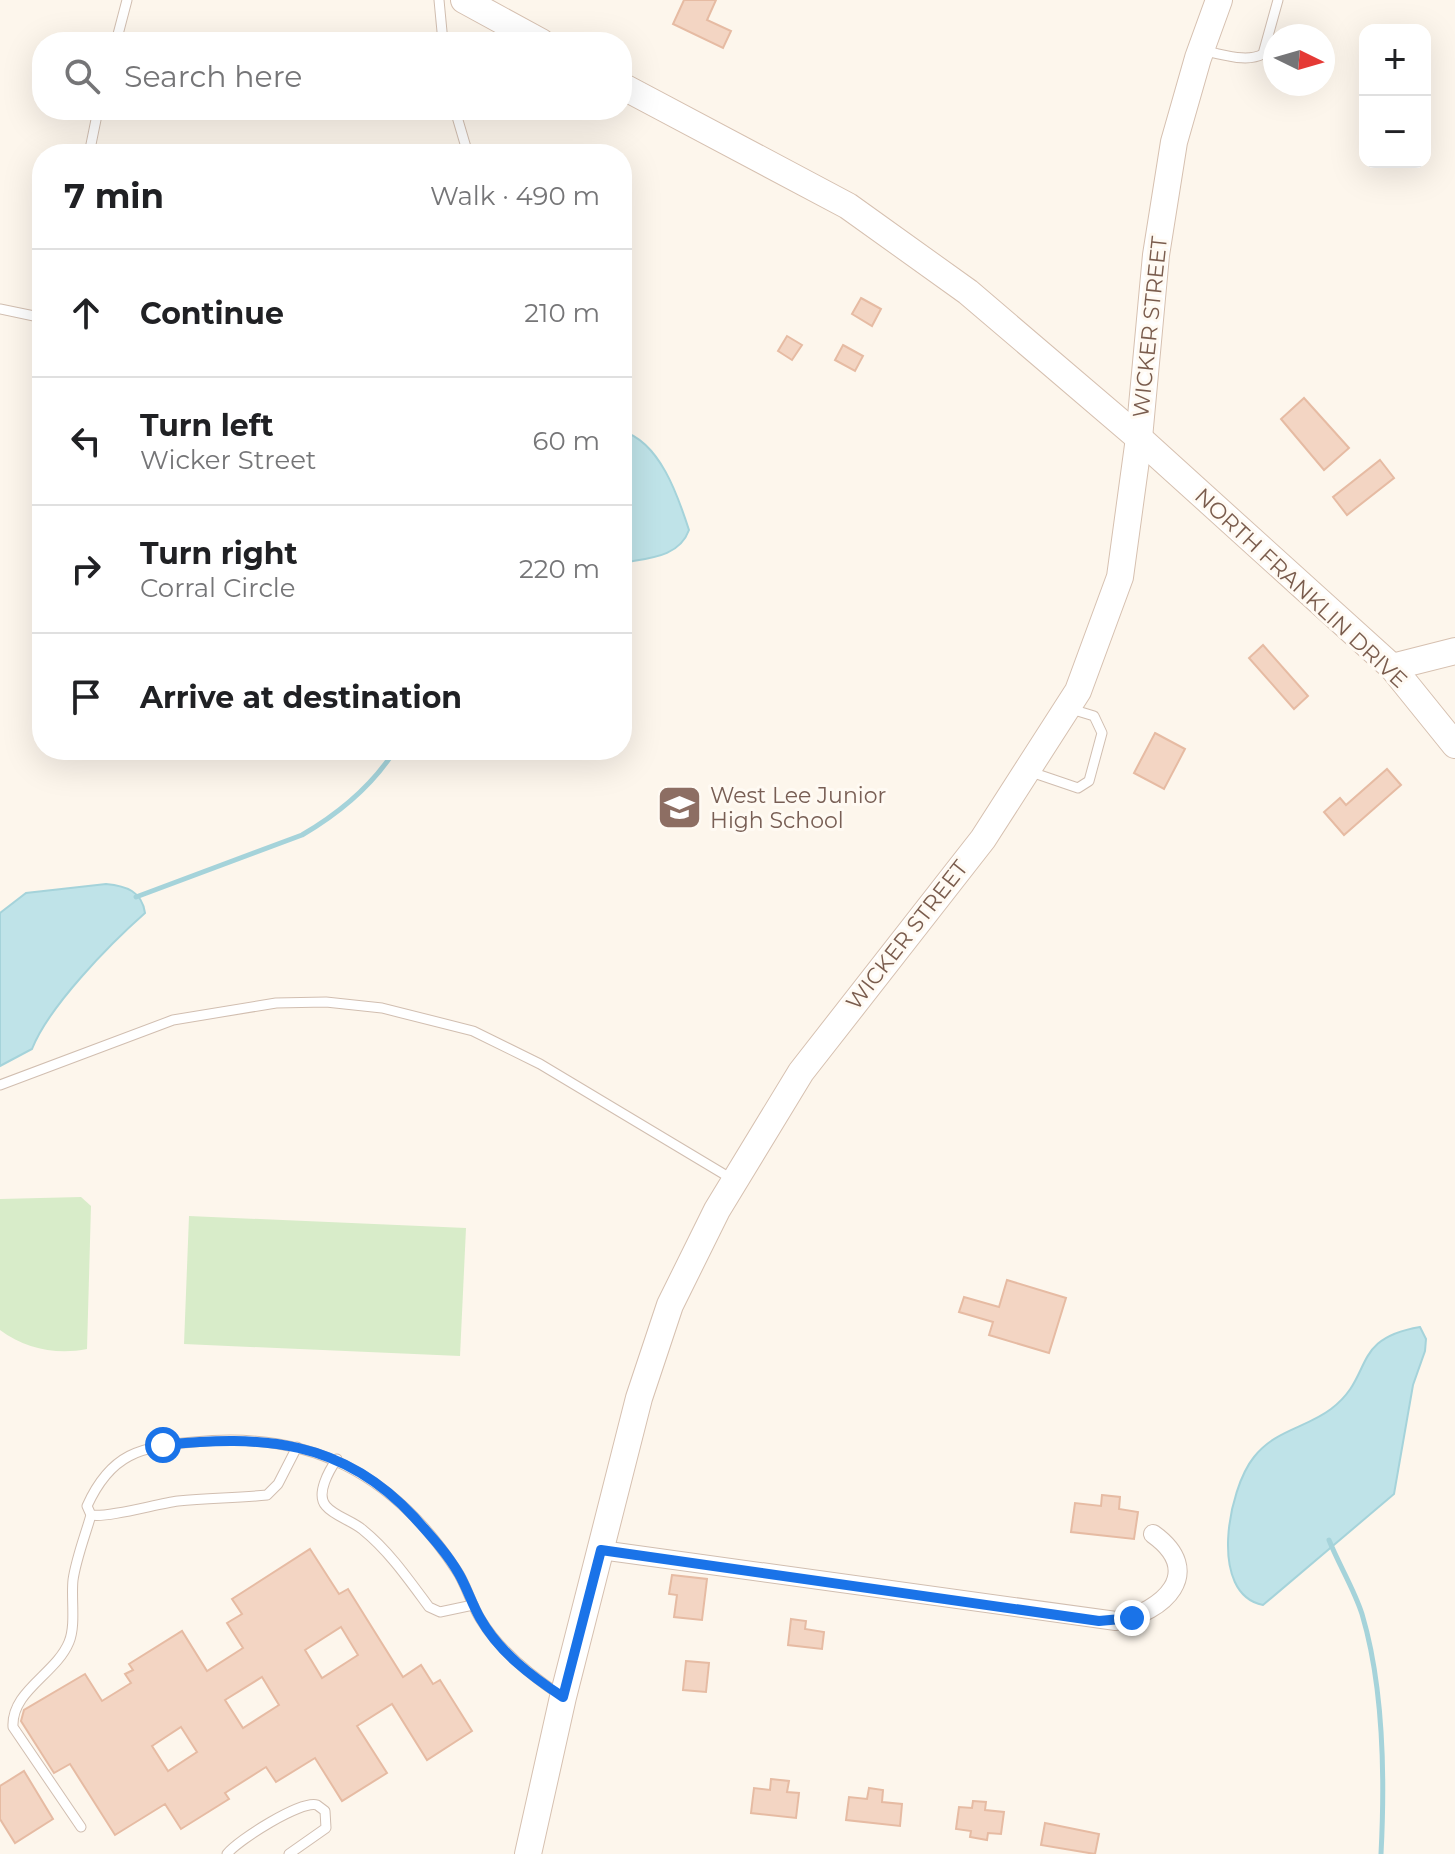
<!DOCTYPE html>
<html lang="en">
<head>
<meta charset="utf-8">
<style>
	body { margin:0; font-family:Montserrat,sans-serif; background:#f6f6f6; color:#202124 }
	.controls { position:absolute; right:24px; top:24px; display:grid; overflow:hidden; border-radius:16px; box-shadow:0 8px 32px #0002 }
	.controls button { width:72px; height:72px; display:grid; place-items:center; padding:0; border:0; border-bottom:2px solid #e0e0e0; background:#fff; color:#202124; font:40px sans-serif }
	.compass { position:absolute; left:1263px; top:24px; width:72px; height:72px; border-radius:50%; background:#fff; box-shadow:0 8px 32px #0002; rotate:95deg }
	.stop { position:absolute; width:24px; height:24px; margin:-18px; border:6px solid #1a73e8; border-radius:50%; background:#fff }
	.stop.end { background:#1a73e8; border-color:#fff; box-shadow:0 2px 8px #0008 }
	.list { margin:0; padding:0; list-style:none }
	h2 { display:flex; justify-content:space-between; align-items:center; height:104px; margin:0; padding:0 32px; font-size:34px }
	h2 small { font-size:26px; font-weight:400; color:#757577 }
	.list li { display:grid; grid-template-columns:52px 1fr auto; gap:24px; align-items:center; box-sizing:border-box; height:128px; padding:0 32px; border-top:2px solid #e0e0e0 }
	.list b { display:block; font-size:30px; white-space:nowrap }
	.list p { margin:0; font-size:26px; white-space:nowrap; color:#757577 }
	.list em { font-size:26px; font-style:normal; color:#757577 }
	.icon { flex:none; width:44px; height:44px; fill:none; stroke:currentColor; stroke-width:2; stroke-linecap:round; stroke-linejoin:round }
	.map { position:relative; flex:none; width:1455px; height:1854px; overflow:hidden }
	.search { position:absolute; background:#fff; box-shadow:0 8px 32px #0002; left:32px; top:32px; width:600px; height:88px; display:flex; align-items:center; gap:20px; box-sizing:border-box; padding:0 28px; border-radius:32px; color:#757577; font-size:30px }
	.panel { position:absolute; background:#fff; box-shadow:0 8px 32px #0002; left:32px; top:144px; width:600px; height:616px; border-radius:32px }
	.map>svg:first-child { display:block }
	.green { fill:#d8ecc9 }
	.water { fill:#bfe3e8; stroke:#a5d3da; stroke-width:2 }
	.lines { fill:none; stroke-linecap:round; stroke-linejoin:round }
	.stream { stroke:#a5d3da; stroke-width:5 }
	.building { fill:#f3d5c3; stroke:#e6bba3; stroke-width:2; fill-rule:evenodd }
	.lane-casing { stroke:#d1beb0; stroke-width:11 }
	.street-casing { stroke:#d1beb0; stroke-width:20 }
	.secondary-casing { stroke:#d6c0b0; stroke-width:28 }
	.lane { stroke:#fff; stroke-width:9 }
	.street { stroke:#fff; stroke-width:18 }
	.secondary { stroke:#fff; stroke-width:26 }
	.route { stroke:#1a73e8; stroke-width:10 }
	.labels { text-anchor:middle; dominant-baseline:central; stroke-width:6; stroke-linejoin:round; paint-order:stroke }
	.street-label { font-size:22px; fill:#7a5c4d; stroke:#fffaf3 }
	.education-label { font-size:22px; fill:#785e54; stroke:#fffaf3; text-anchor:start }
</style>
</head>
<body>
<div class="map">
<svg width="1455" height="1854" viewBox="0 0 1455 1854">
	<rect width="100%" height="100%" fill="#fdf6ec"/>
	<g class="green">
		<path d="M81,1197l10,9 -4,143c-30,6 -62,0 -87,-19v-131z"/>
		<polygon points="189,1216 466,1228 460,1356 184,1344"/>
	</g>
	<g class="water">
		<path d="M622,431c38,11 56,65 67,99 -10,28 -42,28 -67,33z"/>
		<path d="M106,884c20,2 36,7 39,29 -35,31 -96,93 -113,136l-32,17v-153l26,-20z"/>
		<path d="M1420,1327l6,12 -1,12 -12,34 -19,109 -131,111c-55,-11 -35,-116 -9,-148 21,-27 52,-29 77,-48 44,-33 18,-70 89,-82z"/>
	</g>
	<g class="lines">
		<g class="stream">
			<path d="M136,897l166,-62c36,-21 70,-49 93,-85"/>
			<path d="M1329,1540c10,25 25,49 33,74 22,74 23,163 19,240"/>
		</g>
	</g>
	<g class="building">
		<polygon points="684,0 716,0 707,20 731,31 723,48 673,24"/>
		<polygon points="861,298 881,309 872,326 852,314"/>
		<polygon points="787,336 802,345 792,360 778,351"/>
		<polygon points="843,345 863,356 855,371 835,360"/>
		<polygon points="1304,398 1349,448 1324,470 1281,419"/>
		<polygon points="1380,460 1394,478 1347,515 1333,497"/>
		<polygon points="1263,645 1308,696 1294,709 1249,658"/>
		<polygon points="1155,733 1185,749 1164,789 1134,773"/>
		<polygon points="1387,769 1401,785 1344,835 1324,812 1340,798 1346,805"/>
		<polygon points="1007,1280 1066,1298 1049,1353 989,1335 993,1322 959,1312 964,1297 999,1307"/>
		<polygon points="1102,1495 1120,1497 1119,1509 1138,1512 1134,1539 1071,1532 1075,1503 1101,1506"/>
		<path d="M310,1549l29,45 9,-5 55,88 18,-12 12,19 7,-4 32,51 -45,29 -35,-56 -35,22 30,47 -45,28 -27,-43 -39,24 -10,-15 -41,26 4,6 -48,30 -16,-25 -50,31 -45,-71 -16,9 -33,-52 3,-11 61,-36 17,27 29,-18 -6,-9 8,-4 -4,-6 53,-33 25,40 36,-23 -16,-25 15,-9 -10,-15zM341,1627l17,28 -36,23 -17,-28zM262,1677l17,28 -36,23 -18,-28zM181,1727l16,25 -29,19 -16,-25z"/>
		<polygon points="672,1575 707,1579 702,1620 674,1617 677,1595 669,1594"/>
		<polygon points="791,1619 806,1621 805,1629 824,1632 822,1649 788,1645"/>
		<polygon points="686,1661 709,1663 706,1692 683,1690"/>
		<polygon points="24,1771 53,1819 15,1843 0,1819 0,1786"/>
		<polygon points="771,1779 789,1781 787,1792 799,1793 796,1818 751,1813 754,1788 770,1790"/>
		<polygon points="869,1788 883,1790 882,1802 902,1804 900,1826 846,1820 849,1797 867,1799"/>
		<polygon points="973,1801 986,1802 985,1810 1004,1812 1001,1834 988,1833 987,1840 970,1837 971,1831 956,1829 959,1807 972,1808"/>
		<polygon points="1045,1823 1099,1834 1095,1854 1041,1845"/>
	</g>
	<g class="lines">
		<defs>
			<g id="lane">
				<polyline points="439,0 443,42"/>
				<polyline points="116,42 127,0"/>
				<path d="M1204,51c19,3 42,12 59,3l15,-54"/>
				<polyline points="455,110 468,154"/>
				<polyline points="89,154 98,110"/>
				<polyline points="0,309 34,316 42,314"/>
				<polyline points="1031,772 1078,788 1089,781 1102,733 1094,716 1071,709"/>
				<polyline points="0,1085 173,1020 276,1003 326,1002 382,1008 473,1031 540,1064 732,1179"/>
				<path d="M297,1447l-19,37 -11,11c-29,3 -59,3 -89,6 -22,3 -70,17 -87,14l-4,-9c24,-53 53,-59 107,-64 116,-12 200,32 263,129 10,15 14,34 24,49 19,31 49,55 79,75"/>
				<path d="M337,1459c-7,10 -22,35 -11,47 8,10 27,15 37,24 26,21 46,50 66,77l11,5 33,-7"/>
				<path d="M81,1827l-68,-100c-2,-36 43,-53 56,-85 7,-17 2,-43 4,-62 3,-21 12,-44 18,-65"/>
				<path d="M227,1854c11,-14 74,-54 90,-49l8,6 1,17 -37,26"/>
			</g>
			<path id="street" d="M601,1550l515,71c48,-9 90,-49 37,-87"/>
			<g id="secondary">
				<polyline points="464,0 541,42"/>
				<polyline points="622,86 848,206 968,292 1139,438 1392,667 1455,745"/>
				<polyline points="1392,667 1455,651"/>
				<polyline points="528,1854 563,1697 639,1398 670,1305 717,1210 801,1072 983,839 1078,691 1120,577 1139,438 1156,255 1174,142 1198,58 1219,0"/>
			</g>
		</defs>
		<use href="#lane" class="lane-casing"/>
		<use href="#street" class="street-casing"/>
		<use href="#secondary" class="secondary-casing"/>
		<use href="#lane" class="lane"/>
		<use href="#street" class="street"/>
		<use href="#secondary" class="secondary"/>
	</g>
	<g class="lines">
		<path class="route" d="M163,1445c99,-10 179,-6 251,72 16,18 33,36 45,57 8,14 13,30 21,44 19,34 51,58 83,79l38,-147 498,71 33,-3"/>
	</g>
	<defs>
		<symbol id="school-square" viewBox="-11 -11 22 22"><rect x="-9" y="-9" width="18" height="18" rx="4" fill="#8d6e63" stroke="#fffaf3"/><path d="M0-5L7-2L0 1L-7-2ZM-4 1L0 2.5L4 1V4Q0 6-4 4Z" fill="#fff"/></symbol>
	</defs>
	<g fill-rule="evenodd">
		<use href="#school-square" x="654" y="782" width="51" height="51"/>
	</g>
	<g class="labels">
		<g class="street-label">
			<text transform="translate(1150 327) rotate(-84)">WICKER STREET</text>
			<text transform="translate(1301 588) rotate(43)">NORTH FRANKLIN DRIVE</text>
			<text transform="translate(907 935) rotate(-52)">WICKER STREET</text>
		</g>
		<g class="education-label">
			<text x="710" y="795">West Lee Junior<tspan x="710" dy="25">High School</tspan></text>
		</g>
	</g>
</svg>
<div class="controls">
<button>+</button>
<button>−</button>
</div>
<svg class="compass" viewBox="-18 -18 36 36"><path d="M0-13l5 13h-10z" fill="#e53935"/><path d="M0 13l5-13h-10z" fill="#757577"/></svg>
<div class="stop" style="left:163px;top:1445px"></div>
<div class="stop end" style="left:1132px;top:1618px"></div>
<div class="search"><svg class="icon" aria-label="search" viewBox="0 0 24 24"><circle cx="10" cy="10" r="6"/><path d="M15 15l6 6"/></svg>Search here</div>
<section class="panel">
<h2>7 min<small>Walk · 490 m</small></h2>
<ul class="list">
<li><svg class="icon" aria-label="ahead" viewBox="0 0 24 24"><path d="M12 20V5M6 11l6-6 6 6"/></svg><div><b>Continue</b></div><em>210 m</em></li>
<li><svg class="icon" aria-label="left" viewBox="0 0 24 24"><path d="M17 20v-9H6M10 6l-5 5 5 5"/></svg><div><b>Turn left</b><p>Wicker Street</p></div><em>60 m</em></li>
<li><svg class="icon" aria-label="right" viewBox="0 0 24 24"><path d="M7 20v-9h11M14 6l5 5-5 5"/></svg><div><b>Turn right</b><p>Corral Circle</p></div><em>220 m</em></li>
<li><svg class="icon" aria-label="arrive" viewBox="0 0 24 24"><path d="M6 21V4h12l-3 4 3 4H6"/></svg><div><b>Arrive at destination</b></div></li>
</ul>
</section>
</div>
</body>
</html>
